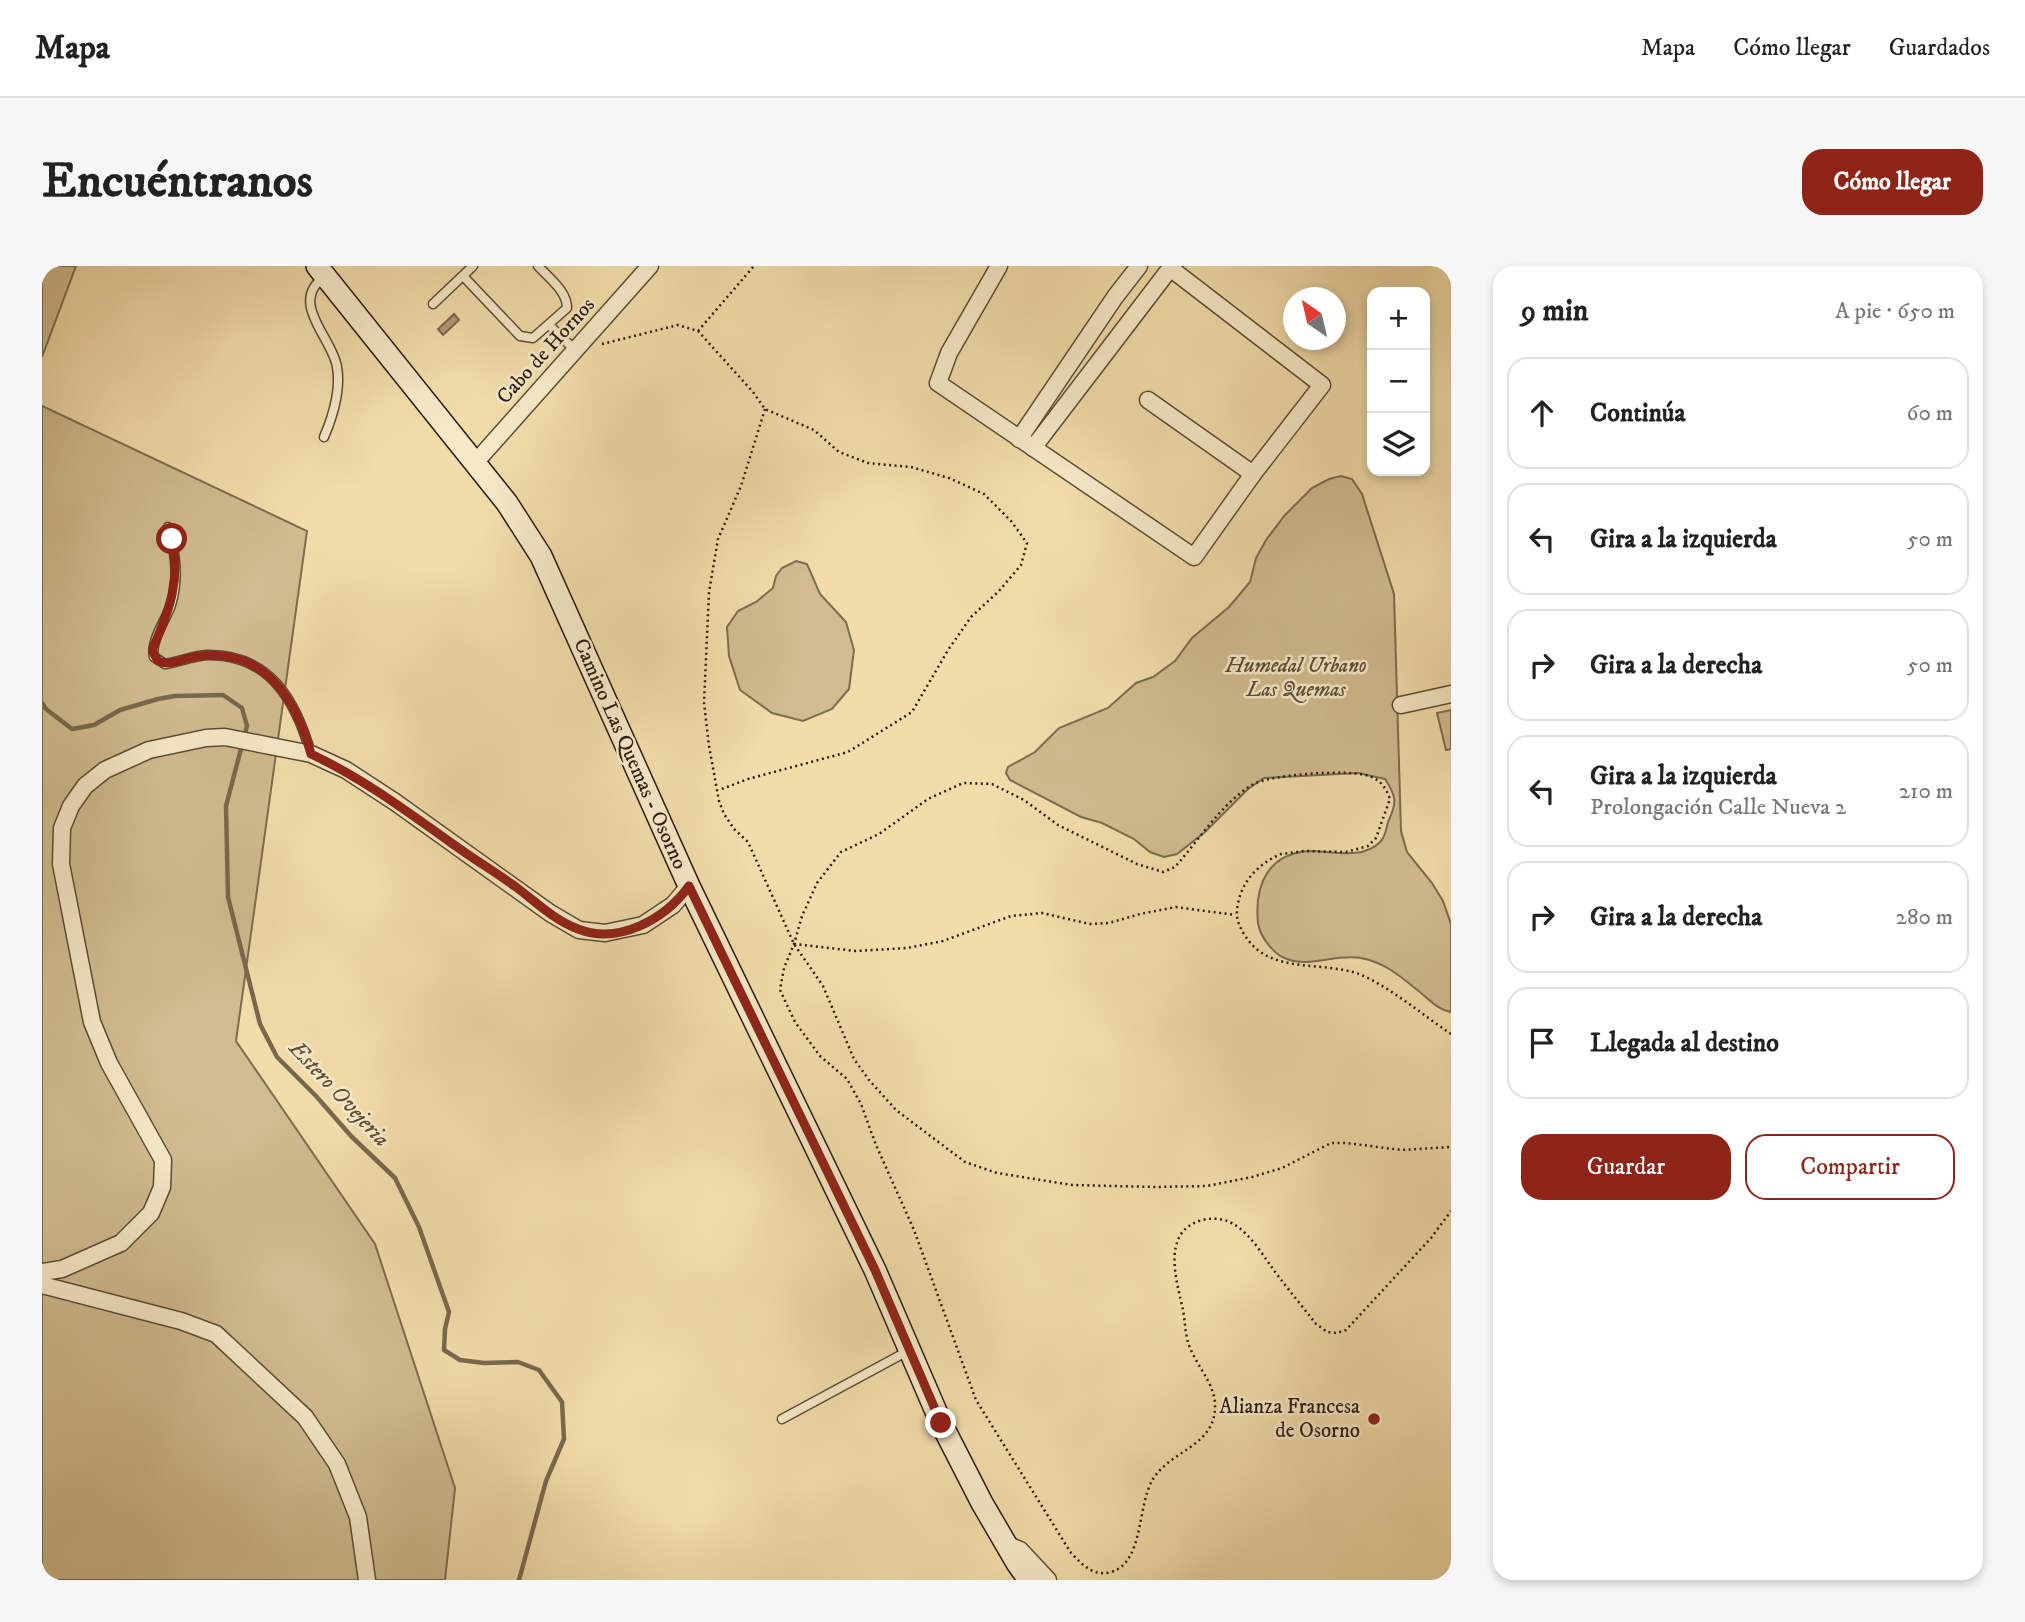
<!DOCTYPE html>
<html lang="es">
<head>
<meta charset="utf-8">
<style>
	body { margin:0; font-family:"IM FELL DW Pica",serif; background:#f6f6f6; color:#222 }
	.controls { position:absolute; right:21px; top:21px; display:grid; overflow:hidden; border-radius:14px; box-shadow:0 4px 10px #0003 }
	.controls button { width:63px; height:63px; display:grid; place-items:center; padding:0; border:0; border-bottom:2px solid #e0e0e0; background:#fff; color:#222; font:35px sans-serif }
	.compass { position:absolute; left:1241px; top:21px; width:63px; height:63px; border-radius:50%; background:#fff; box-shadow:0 4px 10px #0003; rotate:326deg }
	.stop { position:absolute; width:21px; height:21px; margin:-16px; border:5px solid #8f2418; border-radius:50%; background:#fff }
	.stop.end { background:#8f2418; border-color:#fff; box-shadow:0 2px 7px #0008 }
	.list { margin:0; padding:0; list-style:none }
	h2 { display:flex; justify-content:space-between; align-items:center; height:91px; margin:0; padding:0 28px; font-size:30px }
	h2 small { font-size:23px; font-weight:400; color:#767676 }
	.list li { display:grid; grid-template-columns:46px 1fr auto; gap:21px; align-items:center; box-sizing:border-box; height:112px; margin:0 14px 14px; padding:0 14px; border:2px solid #e0e0e0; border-radius:21px }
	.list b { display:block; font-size:26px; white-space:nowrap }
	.list p { margin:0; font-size:23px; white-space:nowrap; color:#767676 }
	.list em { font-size:23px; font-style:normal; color:#767676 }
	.actions { display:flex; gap:14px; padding:21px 28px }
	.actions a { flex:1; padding:16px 0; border:2px solid #8f2418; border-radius:21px; text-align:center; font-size:24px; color:#8f2418 }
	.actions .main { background:#8f2418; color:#fff }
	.icon { flex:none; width:38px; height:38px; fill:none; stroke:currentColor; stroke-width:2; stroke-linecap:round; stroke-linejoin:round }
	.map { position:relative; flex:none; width:1409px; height:1314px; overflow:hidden; border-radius:21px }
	header { display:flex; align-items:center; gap:42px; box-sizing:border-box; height:98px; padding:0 35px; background:#fff; border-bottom:2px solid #e0e0e0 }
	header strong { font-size:33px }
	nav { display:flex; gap:38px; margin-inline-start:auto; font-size:24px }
	.intro { display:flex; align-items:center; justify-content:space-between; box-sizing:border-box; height:168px; padding:0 42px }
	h1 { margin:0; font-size:49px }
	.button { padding:18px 32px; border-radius:21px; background:#8f2418; color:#fff; font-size:24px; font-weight:700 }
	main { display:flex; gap:42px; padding:0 42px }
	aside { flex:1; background:#fff; border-radius:21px; box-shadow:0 4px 10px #0003 }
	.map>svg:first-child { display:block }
	.green { fill:#d0bc90; stroke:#7c6c51; stroke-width:2 }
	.water { fill:#ae9b76; stroke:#79684e; stroke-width:2 }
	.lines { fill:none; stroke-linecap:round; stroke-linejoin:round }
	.stream { stroke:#79684e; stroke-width:4.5 }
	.lane-casing { stroke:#5b4c38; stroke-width:11 }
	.street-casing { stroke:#5b4c38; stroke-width:19 }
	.secondary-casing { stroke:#291c12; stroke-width:24 }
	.path { stroke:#291c12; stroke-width:2.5; stroke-dasharray:2 3.5; stroke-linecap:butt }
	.lane { stroke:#f7e9c8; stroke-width:8 }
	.street { stroke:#f7e9c8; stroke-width:16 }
	.secondary { stroke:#f7e9c8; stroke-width:21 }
	.route { stroke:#8f2418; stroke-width:9 }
	.poi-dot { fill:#8f2418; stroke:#f7e9c8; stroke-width:2.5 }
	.labels { text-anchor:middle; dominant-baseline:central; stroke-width:5; stroke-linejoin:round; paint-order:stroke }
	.street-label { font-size:21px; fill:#291c12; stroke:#f7e9c8 }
	.park-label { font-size:21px; font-style:italic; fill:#5b4c38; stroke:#f7e9c8 }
	.poi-label { font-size:21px; fill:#291c12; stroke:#f7e9c8; text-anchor:end }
	.water-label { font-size:23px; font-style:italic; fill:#5e4f3a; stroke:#f7e9c8 }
</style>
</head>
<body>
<header>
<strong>Mapa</strong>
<nav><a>Mapa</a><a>Cómo llegar</a><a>Guardados</a></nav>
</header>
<div class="intro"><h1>Encuéntranos</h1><a class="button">Cómo llegar</a></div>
<main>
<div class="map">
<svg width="1409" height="1314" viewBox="0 0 1409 1314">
	<rect width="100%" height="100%" fill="#f2ddaa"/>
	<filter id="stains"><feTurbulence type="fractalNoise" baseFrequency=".00286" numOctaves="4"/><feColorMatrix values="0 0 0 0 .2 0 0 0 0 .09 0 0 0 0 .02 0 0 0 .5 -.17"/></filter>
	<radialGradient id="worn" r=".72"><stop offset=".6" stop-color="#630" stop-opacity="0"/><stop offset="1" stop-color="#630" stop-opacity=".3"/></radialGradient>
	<g class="green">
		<polygon points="0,0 34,0 0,91"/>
		<polygon points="0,140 265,265 194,775 333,978 413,1222 403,1314 0,1314"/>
		<path d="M1299,210l11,3 10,15 32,100 7,237 6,21 25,31 11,18 8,23v88c-14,-2 -24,-15 -35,-23 -17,-14 -33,-27 -55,-31 -24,-5 -51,10 -74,1 -13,-4 -27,-22 -29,-36 -4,-39 11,-72 56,-72 21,1 50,8 66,-9 6,-6 6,-13 8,-20 9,-19 9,-25 -3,-43l-27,-6 -94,5 -16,11 -43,43 -28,22 -13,3 -14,-5 -16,-13 -32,-16 -21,-6 -71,-37 -4,-7 2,-6 27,-15 24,-24 49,-20 28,-25 17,-6 22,-16 17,-23 37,-31 21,-25 6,-24 10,-18 19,-25 27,-27 17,-9z"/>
		<polygon points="754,295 765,298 778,328 804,356 812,384 807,423 790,443 761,455 730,447 698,424 687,390 685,361 696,345 714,336 731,322 734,310 740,302"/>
		<polygon points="1409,444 1409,483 1404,484 1395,447"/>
	</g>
	<polygon class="water" points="412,48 417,54 401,69 396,63"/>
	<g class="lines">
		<polyline class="stream" points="0,437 4,443 30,463 52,459 78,444 116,433 133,430 181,429 200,442 205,460 184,540 186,631 218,758 235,791 274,830 309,870 353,912 377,961 407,1046 403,1063 402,1084 418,1094 442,1097 476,1096 497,1104 520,1136 522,1173 504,1215 477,1314"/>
		<defs>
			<g id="lane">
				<path d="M421,10l57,60 13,2 34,-30c0,-17 -18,-30 -29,-42"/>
				<path d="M281,12c-34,25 10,61 14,89 4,23 -4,49 -13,70"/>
				<polyline points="391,38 431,0"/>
				<polyline points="507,59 533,84"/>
				<path d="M126,261c8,26 11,52 3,78 -5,15 -21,36 -17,52l11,7c14,-2 27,-8 42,-9 63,-1 89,46 104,99"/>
				<polyline points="740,1153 866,1085"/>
			</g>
			<g id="street">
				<polyline points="957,0 907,87 896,117 1152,291 1211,208 1280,119 1128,2"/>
				<polyline points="1106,134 1211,208"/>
				<polyline points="977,173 1073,31 1097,0"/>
				<polyline points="991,182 1130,0"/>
				<polyline points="432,198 608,0"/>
				<polyline points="1359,439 1409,428"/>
				<polyline points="0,1006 20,1003 79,977 109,947 120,921 121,894 67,797 50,756 19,598 20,562 29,540 43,520 63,504 107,484 164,472 183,471 269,488 304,504 353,536 508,647 537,664 563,667 601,659 631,639 647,620"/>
				<polyline points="0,1019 139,1055 174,1068 263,1151 295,1198 316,1251 325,1314"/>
				<polyline points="966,1279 978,1284 1006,1314"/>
			</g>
			<polyline id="secondary" points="275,0 465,237 499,290 647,620 833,1004 899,1157 940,1237 975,1297 987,1314"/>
		</defs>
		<use href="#lane" class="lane-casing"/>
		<use href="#street" class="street-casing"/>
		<use href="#secondary" class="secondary-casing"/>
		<g class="path">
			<polyline points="656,65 712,0"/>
			<polyline points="560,78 636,59 656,65 711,126 723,143 772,164 797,186 826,197 869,201 907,212 942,228 969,255 985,277 979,299 957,325 929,351 906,384 870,446 806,486 706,513 677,524"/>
			<polyline points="723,143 699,220 676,273 667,326 662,437 667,480 677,535 682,548 692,563 706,576 752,678 781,720 812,793 827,814 854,844 923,896 955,907 1030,919 1114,921 1165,920 1210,911 1240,902 1289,877 1305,877 1359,884 1409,881"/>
			<polyline points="752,678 814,685 865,682 901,675 969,650 1000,647 1048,658 1067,657 1098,648 1134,641 1193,649"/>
			<path d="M1409,768c-28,-19 -55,-42 -85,-57 -39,-19 -96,1 -122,-43 -6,-10 -9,-18 -6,-30 4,-24 22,-41 43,-50l23,-3 42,1 22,-6 8,-8 14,-39c-4,-11 -9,-19 -21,-23 -18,-7 -100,-2 -117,9 -31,19 -53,55 -77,82l-12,5 -26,-8 -79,-39 -34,-25 -32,-16 -29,-1 -35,16 -49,35 -38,18 -24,31 -15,33 -8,28 -10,24 -4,22 15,32 25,34 27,23 14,25 15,41 38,85 62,170 95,153c12,12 22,24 40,19 33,-9 26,-67 42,-93 18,-29 63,-33 62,-74 0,-22 -21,-42 -27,-63 -3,-10 -3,-21 -5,-32 -6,-28 -22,-76 16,-89 12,-4 26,-3 36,4 16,10 27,29 38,44 14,19 29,37 43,55l11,8 10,1 9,-3 85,-92 20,-27"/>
		</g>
		<use href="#lane" class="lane"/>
		<use href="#street" class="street"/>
		<use href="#secondary" class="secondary"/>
	</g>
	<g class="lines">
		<path class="route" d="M130,273c9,41 -3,72 -19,109v4l5,9c13,6 28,-4 42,-5 65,-7 96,43 111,98 51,24 94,56 139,88 22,16 45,30 66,45 20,15 38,33 62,42 41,16 87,-10 111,-43l186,384 66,153"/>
	</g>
	<circle class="poi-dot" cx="1332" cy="1153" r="7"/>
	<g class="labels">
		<g class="street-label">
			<text transform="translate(504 85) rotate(-48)">Cabo de Hornos</text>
			<text transform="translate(588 488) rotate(66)">Camino Las Quemas - Osorno</text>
		</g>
		<g class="park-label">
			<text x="1254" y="400">Humedal Urbano<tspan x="1254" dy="24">Las Quemas</tspan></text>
		</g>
		<g class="poi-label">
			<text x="1318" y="1141">Alianza Francesa<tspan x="1318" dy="24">de Osorno</tspan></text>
		</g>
		<g class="water-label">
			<text transform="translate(297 828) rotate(47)">Estero Ovejeria</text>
		</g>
	</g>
	<rect width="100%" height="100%" filter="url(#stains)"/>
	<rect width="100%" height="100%" fill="url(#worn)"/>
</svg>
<div class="controls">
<button>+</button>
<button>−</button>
<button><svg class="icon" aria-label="layers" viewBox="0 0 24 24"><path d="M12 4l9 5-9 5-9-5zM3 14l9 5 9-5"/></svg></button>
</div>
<svg class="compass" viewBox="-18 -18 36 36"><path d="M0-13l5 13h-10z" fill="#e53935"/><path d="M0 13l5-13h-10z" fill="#767676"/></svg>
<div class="stop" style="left:130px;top:273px"></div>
<div class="stop end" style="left:899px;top:1157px"></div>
</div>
<aside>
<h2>9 min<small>A pie · 650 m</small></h2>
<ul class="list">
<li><svg class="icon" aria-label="ahead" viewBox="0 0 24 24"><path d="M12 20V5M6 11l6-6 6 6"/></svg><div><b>Continúa</b></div><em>60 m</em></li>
<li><svg class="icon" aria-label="left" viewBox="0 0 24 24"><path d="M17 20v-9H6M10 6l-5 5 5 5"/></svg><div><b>Gira a la izquierda</b></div><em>50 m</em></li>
<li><svg class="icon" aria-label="right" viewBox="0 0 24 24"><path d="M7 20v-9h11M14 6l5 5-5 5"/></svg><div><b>Gira a la derecha</b></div><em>50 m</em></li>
<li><svg class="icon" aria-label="left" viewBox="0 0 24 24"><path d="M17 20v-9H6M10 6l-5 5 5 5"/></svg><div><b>Gira a la izquierda</b><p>Prolongación Calle Nueva 2</p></div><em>210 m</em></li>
<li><svg class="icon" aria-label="right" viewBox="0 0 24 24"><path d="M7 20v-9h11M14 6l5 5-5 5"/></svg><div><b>Gira a la derecha</b></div><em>280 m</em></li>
<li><svg class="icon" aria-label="arrive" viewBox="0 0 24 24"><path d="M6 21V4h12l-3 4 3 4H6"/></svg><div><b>Llegada al destino</b></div></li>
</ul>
<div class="actions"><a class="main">Guardar</a><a>Compartir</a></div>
</aside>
</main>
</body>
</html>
